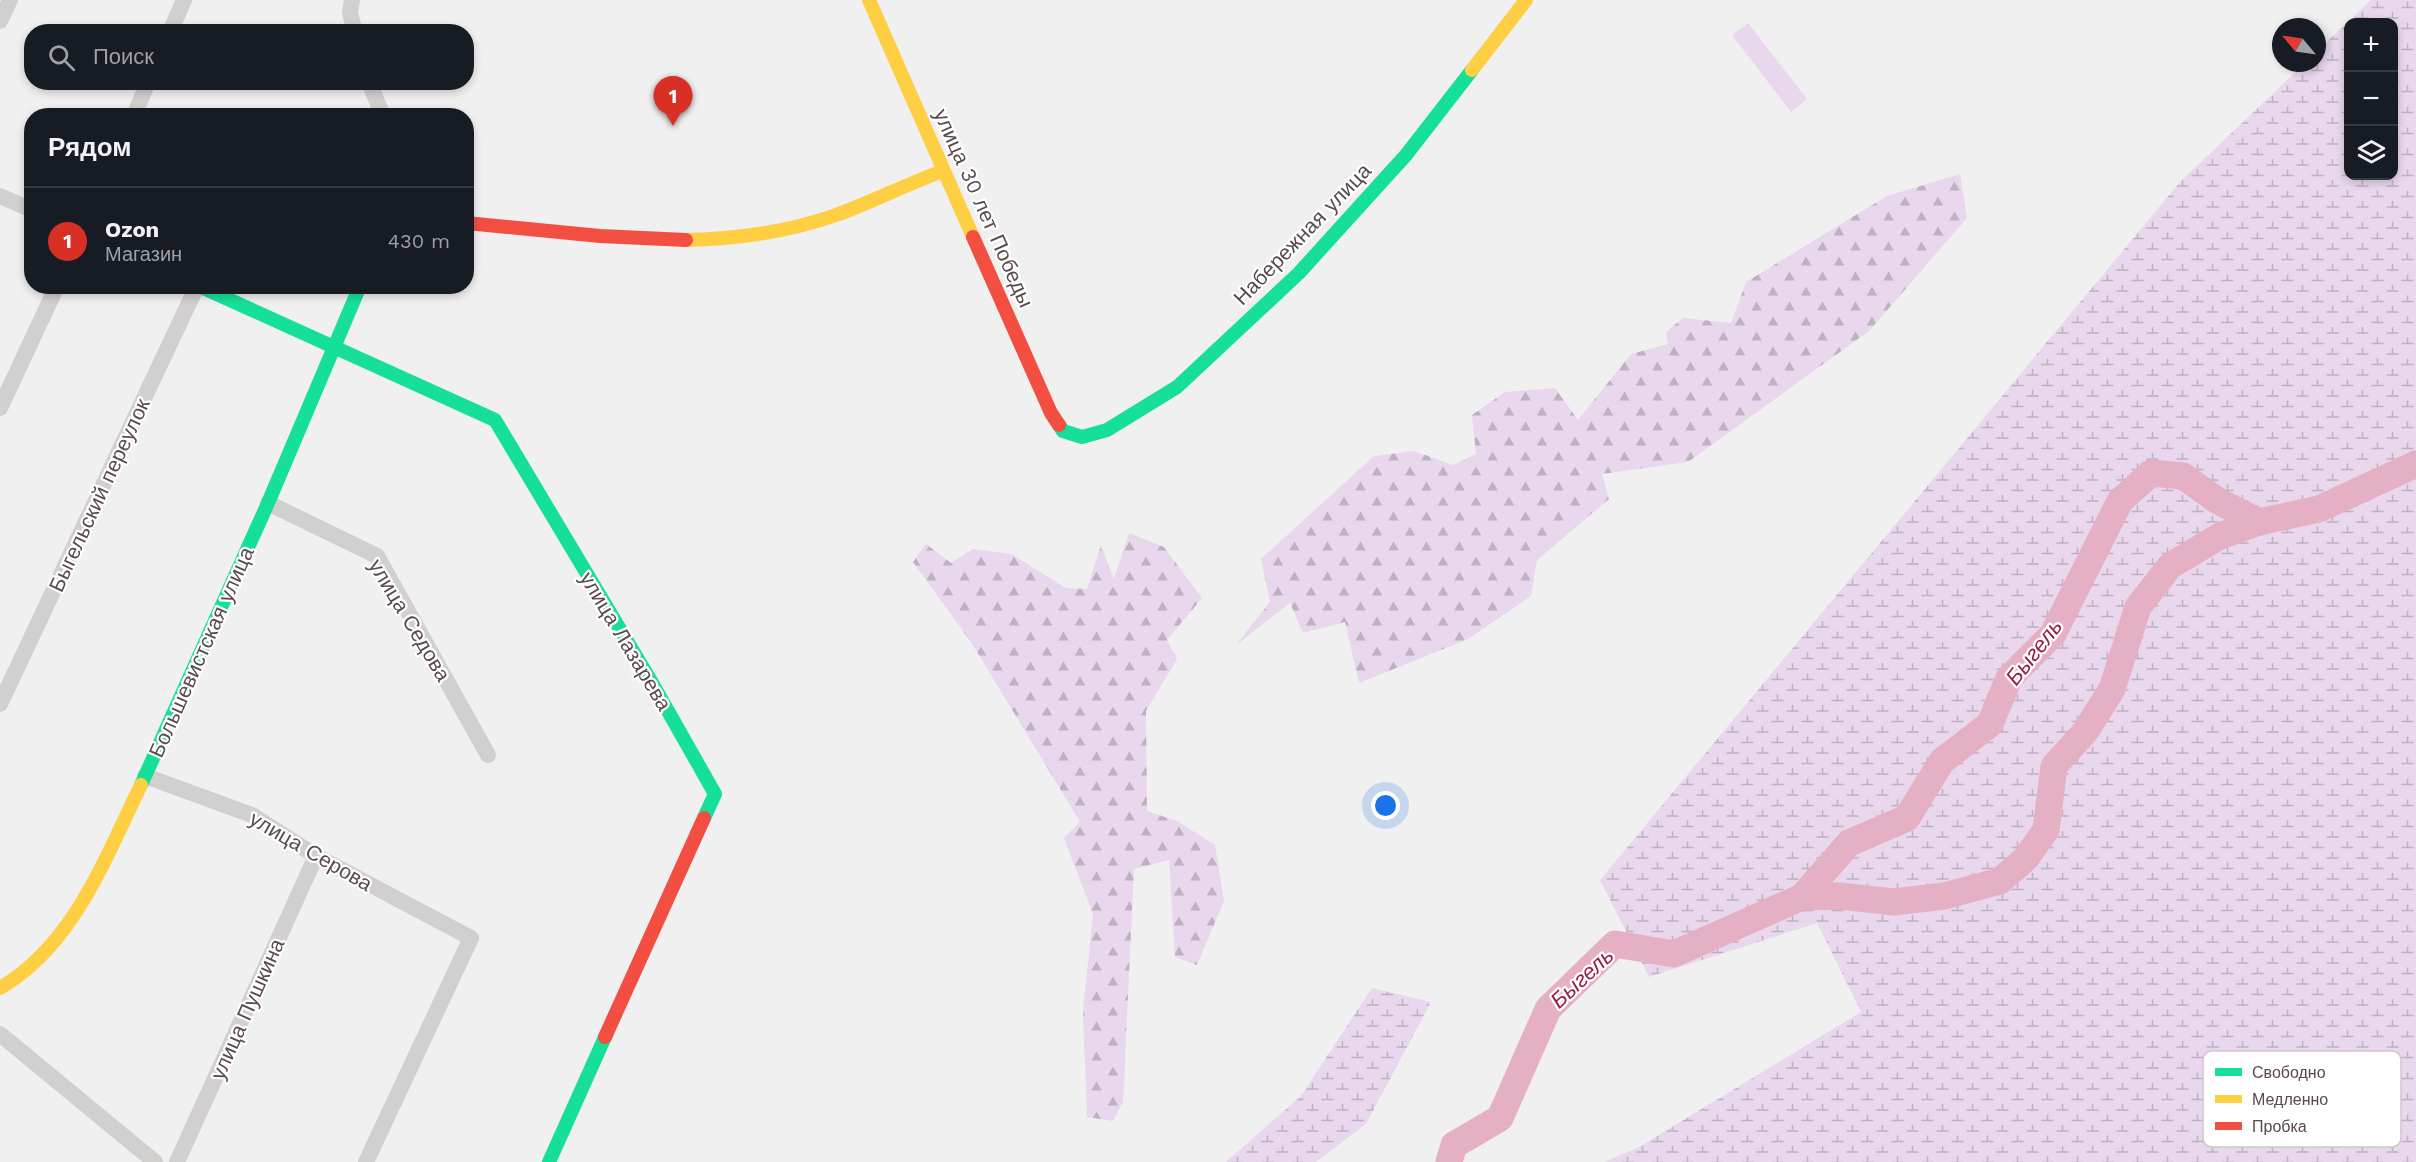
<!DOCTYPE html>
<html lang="ru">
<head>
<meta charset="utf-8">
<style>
	body { margin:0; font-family:"Work Sans",sans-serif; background:#242831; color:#f1f3f6 }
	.controls { position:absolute; right:18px; top:18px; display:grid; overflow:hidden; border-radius:12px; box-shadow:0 3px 9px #0003 }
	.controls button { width:54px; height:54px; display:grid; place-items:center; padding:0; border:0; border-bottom:2px solid #363941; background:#171b24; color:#f1f3f6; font:30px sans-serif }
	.compass { position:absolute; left:2272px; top:18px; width:54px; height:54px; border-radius:50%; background:#171b24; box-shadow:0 3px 9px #0003; rotate:299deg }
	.you { position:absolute; left:1386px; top:806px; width:21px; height:21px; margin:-15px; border:4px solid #fff; border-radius:50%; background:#1a73e8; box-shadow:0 0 0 9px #1a73e833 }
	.badge { display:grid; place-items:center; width:39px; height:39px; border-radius:50%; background:#d93025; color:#fff; font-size:20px; font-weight:700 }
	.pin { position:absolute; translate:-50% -50px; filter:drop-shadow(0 2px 3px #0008) }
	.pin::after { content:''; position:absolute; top:32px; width:21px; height:18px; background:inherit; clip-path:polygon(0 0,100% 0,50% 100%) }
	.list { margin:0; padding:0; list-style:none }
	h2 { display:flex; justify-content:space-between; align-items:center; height:78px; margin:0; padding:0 24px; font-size:26px }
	h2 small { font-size:20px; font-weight:400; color:#9ea1a6 }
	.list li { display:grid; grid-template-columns:39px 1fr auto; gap:18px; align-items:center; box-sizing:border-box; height:108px; padding:0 24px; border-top:2px solid #363941 }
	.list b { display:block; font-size:22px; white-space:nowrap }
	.list p { margin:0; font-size:20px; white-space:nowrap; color:#9ea1a6 }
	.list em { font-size:20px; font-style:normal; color:#9ea1a6 }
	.icon { flex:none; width:33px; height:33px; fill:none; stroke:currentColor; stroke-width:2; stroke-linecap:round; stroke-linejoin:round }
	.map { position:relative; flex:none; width:2416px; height:1162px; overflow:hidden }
	.search { position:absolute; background:#171b24; box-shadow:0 3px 9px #0003; left:24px; top:24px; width:450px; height:66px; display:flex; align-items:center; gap:15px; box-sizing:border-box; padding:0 21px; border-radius:24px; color:#9ea1a6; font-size:22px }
	.panel { position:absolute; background:#171b24; box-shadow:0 3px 9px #0003; left:24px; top:108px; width:450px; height:186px; border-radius:24px }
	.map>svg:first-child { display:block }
	.grass { fill:#e8d7ed }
	.forest { fill:url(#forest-firs) }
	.wetland { fill:url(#wetland-marsh); fill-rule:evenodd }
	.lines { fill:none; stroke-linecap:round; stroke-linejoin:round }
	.river { stroke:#e6b0c4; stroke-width:27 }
	.street { stroke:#d2cfcf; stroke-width:16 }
	.fast { stroke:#16e098; stroke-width:14 }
	.slow { stroke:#ffcf43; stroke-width:14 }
	.jam { stroke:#f24e42; stroke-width:14 }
	.labels { text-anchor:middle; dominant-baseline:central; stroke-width:4.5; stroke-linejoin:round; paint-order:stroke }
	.street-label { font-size:21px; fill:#5a494b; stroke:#fff }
	.water-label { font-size:22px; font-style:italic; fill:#991d4a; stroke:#fff }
	.key { fill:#fff; stroke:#cec8c9; stroke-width:1.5 }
	.key-label { font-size:16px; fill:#5a494b }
</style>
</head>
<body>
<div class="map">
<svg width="2416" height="1162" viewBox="0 0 2416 1162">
	<defs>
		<pattern id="forest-firs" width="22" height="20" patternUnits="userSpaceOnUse" patternTransform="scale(1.5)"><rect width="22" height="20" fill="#e8d7ed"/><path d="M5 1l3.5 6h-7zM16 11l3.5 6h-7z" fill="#bfb0c2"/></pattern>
		<pattern id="wetland-marsh" width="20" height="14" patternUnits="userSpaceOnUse" patternTransform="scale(1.5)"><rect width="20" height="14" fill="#e8d7ed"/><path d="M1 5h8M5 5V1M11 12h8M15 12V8" fill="none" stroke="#bfb0c2"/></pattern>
	</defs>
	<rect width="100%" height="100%" fill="#f0f0f0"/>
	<polygon class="grass" points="1748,23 1807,99 1791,112 1732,35"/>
	<g class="forest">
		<polygon points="1960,174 1967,218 1869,331 1688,462 1602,474 1609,499 1537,560 1531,596 1468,639 1359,683 1345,622 1303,633 1290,603 1236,645 1270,602 1261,559 1374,456 1414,451 1453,465 1476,454 1472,415 1505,392 1555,388 1578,420 1631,354 1668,344 1666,332 1683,318 1731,323 1746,282 1887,196"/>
		<polygon points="1129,533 1164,547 1202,598 1167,640 1177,659 1146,711 1147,811 1177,821 1215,845 1224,901 1197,965 1175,957 1169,860 1134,869 1123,1102 1113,1121 1087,1117 1083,1011 1093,914 1064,838 1080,822 971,642 913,562 926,544 951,563 973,549 1011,554 1066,588 1087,589 1101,545 1114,579"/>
	</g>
	<g class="wetland">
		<path d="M2371,0h45v1162h-812l35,-15 222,-135 -44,-89 -168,54 -49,-97 580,-698 125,-119h12v-12zM2348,22h46v154h-46z"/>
		<polygon points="1372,988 1431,1002 1366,1124 1316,1162 1226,1162 1301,1096"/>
	</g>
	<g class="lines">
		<g class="river">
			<polyline points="1802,897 1840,896 1894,902 1944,896 2000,881 2026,858 2046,830 2054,766 2085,732 2112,689 2138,607 2170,566 2220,536 2259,522"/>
			<polyline points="1449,1162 1454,1145 1500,1118 1548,1009 1615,944 1674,954 1802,897 1849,843 1907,818 1942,761 1990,724 2009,678 2053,634 2120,501 2151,473 2183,476 2218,501 2259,522 2319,509 2416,464"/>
		</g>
		<g class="street">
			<polyline points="352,0 350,13 355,32"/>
			<polyline points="0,21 10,0"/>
			<polyline points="170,32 184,0"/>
			<polyline points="369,82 383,116"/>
			<polyline points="134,116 148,82"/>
			<polyline points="0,196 32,210"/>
			<polyline points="0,408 57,286"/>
			<polyline points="268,503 377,556 488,755"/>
			<polyline points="0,704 197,286"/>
			<polyline points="145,776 252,815 316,856 471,938 366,1162"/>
			<polyline points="0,1034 155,1162"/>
			<polyline points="177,1162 316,856"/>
		</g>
		<g class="fast">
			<polyline points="199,286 495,420 651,681 715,794 704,818"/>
			<polyline points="1059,425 1063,431 1082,437 1107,430 1177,387 1299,273 1406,155 1472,70"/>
			<polyline points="141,785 268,503 360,286"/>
			<polyline points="549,1162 605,1037"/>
		</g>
		<g class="slow">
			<polyline points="869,0 973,237"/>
			<polyline points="1472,70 1526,0"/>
			<path d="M686,240c50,-1 102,-8 150,-25 36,-13 71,-31 107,-44"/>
			<path d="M0,988c74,-43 105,-130 141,-203"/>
		</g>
		<g class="jam">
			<polyline points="466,223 600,236 686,240"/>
			<polyline points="973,237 1051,413 1059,425"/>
			<polyline points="605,1037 704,818"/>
		</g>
	</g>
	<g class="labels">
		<g class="street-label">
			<text transform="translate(984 208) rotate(66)">улица 30 лет Победы</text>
			<text transform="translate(1302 234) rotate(-46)">Набережная улица</text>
			<text transform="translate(99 495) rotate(-65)">Быгельский переулок</text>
			<text transform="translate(410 620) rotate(59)">улица Седова</text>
			<text transform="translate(626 641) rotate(59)">улица Лазарева</text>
			<text transform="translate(201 652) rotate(-66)">Большевистская улица</text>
			<text transform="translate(311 851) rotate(30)">улица Серова</text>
			<text transform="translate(247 1009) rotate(-66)">улица Пушкина</text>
		</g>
		<g class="water-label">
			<text transform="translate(2034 652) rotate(-52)">Быгель</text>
			<text transform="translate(1582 978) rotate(-43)">Быгель</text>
		</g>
	</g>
	<rect x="2203" y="1051" width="198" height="96" rx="9" class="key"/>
	<rect x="2215" y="1068" width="27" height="8" fill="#16e098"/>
	<rect x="2215" y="1095" width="27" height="8" fill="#ffcf43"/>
	<rect x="2215" y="1122" width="27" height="8" fill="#f24e42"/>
	<g class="key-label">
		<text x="2252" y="1078">Свободно</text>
		<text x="2252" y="1105">Медленно</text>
		<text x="2252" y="1132">Пробка</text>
	</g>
</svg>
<div class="controls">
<button>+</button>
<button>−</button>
<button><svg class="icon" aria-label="layers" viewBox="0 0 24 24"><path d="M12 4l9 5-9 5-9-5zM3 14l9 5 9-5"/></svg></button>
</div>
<svg class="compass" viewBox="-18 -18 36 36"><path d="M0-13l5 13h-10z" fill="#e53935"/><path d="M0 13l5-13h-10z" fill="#9ea1a6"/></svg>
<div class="you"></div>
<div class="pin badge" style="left:673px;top:126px">1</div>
<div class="search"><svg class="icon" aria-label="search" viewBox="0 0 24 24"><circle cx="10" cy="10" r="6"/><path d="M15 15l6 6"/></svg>Поиск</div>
<section class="panel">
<h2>Рядом<small></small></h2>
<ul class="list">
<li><span class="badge">1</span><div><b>Ozon</b><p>Магазин</p></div><em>430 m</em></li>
</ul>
</section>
</div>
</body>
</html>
